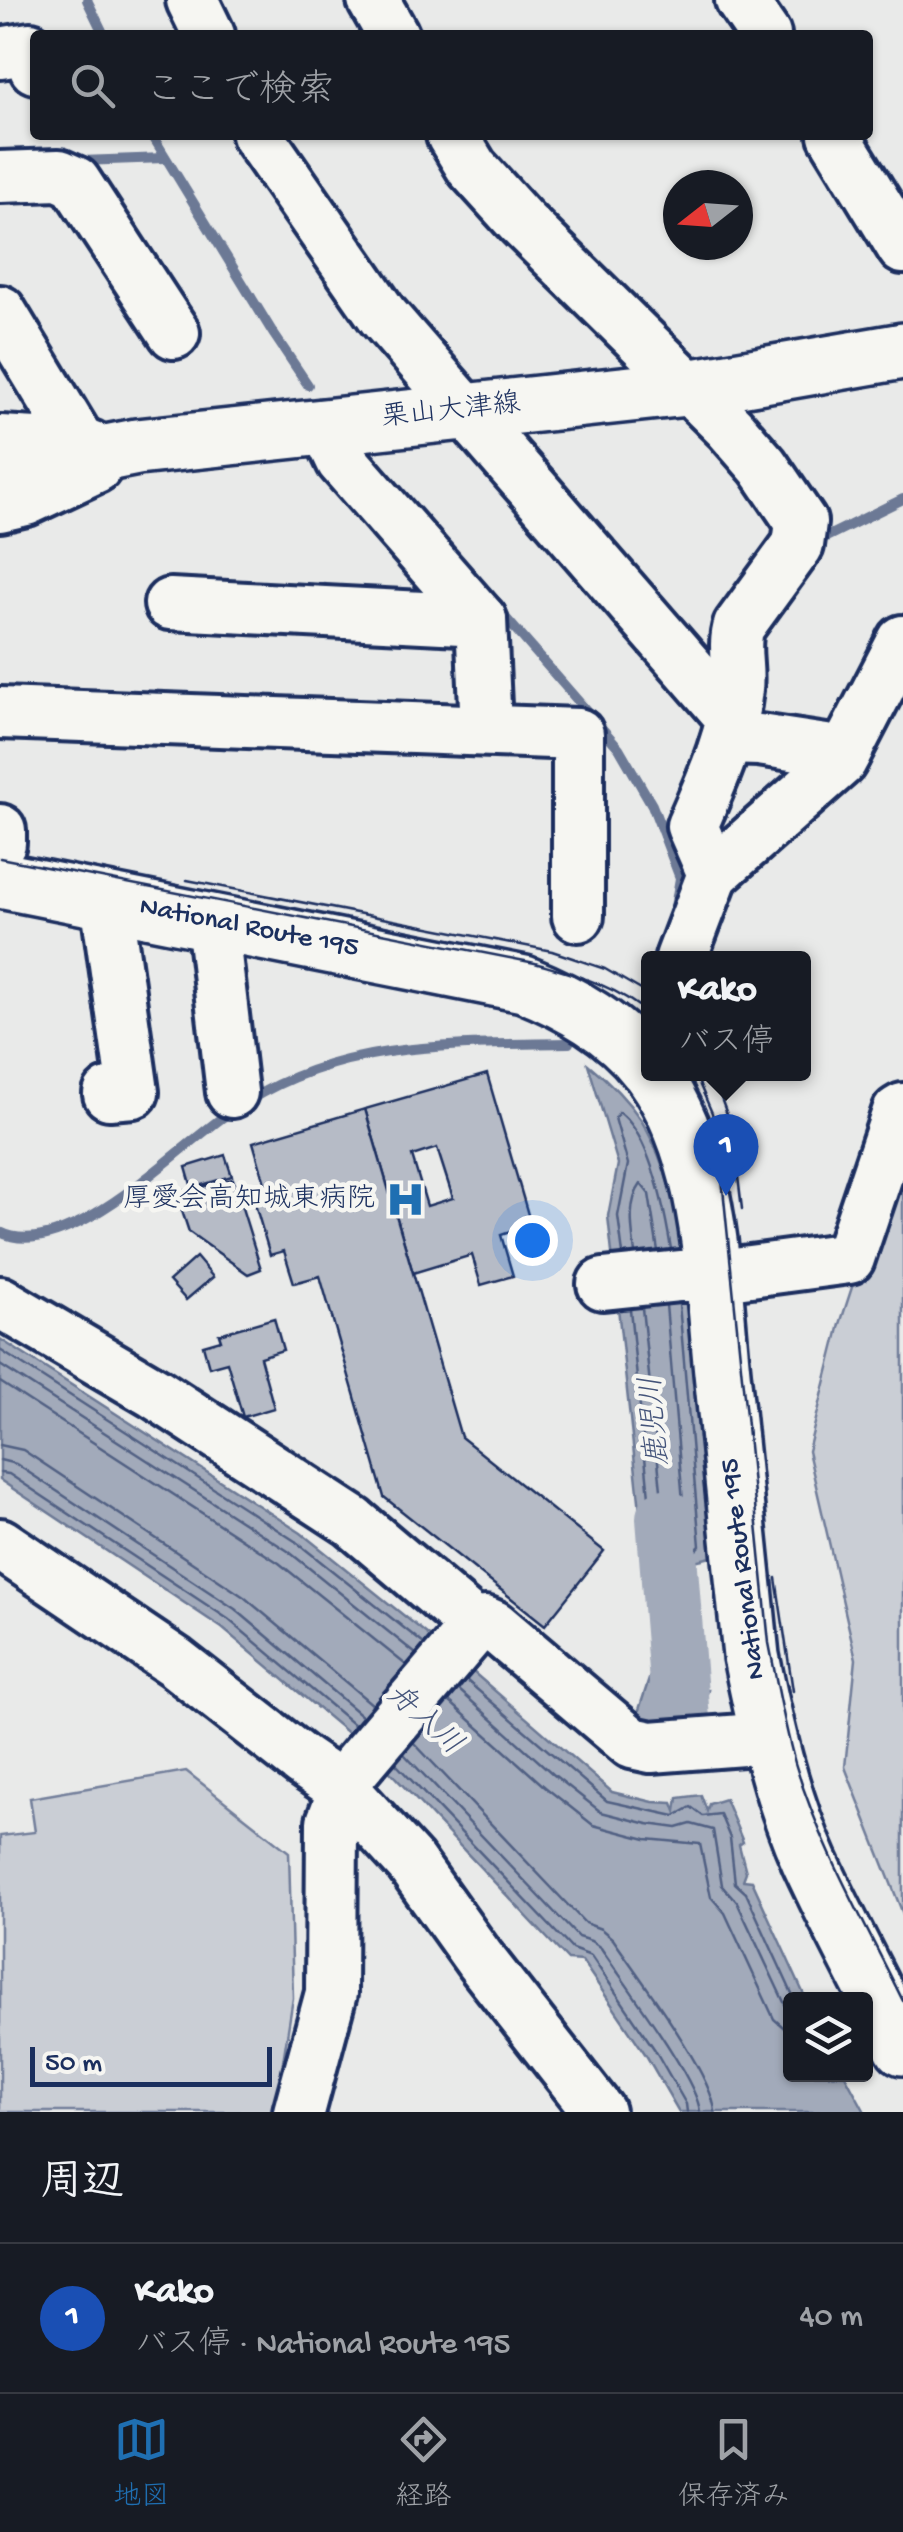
<!DOCTYPE html>
<html lang="ja">
<head>
<meta charset="utf-8">
<style>
	body { margin:0; font-family:"Gochi Hand","Klee One",sans-serif; background:#242831; color:#f1f3f6 }
	.controls { position:absolute; right:30px; bottom:30px; display:grid; overflow:hidden; border-radius:10px; box-shadow:0 2px 8px #0004 }
	.controls button { width:90px; height:90px; display:grid; place-items:center; padding:0; border:0; border-bottom:2px solid #363941; background:#171b24; color:#f1f3f6; font:50px sans-serif }
	.compass { position:absolute; left:663px; top:170px; width:90px; height:90px; border-radius:50%; background:#171b24; box-shadow:0 2px 8px #0004; rotate:253deg }
	.scale { position:absolute; left:30px; bottom:25px; width:242px; box-sizing:border-box; padding-left:10px; border:5px solid #1b2f5e; border-top:0; font-size:28px; line-height:35px; white-space:nowrap; color:#1b2f5e; -webkit-text-stroke:8px #f6f6f2; paint-order:stroke }
	.you { position:absolute; left:532px; top:1240px; width:35px; height:35px; margin:-25px; border:8px solid #fff; border-radius:50%; background:#1a73e8; box-shadow:0 0 0 15px #1a73e833 }
	.badge { display:grid; place-items:center; width:65px; height:65px; border-radius:50%; background:#1f6fb2; color:#fff; font-size:32px; font-weight:700 }
	.pin { position:absolute; translate:-50% -82px; filter:drop-shadow(0 2px 5px #0008) }
	.pin::after { content:''; position:absolute; top:52px; width:35px; height:30px; background:inherit; clip-path:polygon(0 0,100% 0,50% 100%) }
	.popup { position:absolute; left:641px; top:951px; width:170px; height:130px; box-sizing:border-box; display:grid; place-content:center; border-radius:10px; background:#171b24; filter:drop-shadow(0 2px 8px #0005); font-size:32px; white-space:nowrap; color:#9ea1a6 }
	.popup b { font-size:38px; color:#f1f3f6 }
	.popup::after { content:''; position:absolute; left:50%; top:100%; margin-left:-20px; border:20px solid transparent; border-top-color:#171b24 }
	.list { margin:0; padding:0; list-style:none }
	h2 { display:flex; justify-content:space-between; align-items:center; height:130px; margin:0; padding:0 40px; font-size:42px }
	h2 small { font-size:32px; font-weight:400; color:#9ea1a6 }
	.list li { display:grid; grid-template-columns:65px 1fr auto; gap:30px; align-items:center; box-sizing:border-box; height:150px; padding:0 40px; border-top:2px solid #363941 }
	.list b { display:block; font-size:38px; white-space:nowrap }
	.list p { margin:0; font-size:32px; white-space:nowrap; color:#9ea1a6 }
	.list em { font-size:32px; font-style:normal; color:#9ea1a6 }
	.icon { flex:none; width:55px; height:55px; fill:none; stroke:currentColor; stroke-width:2; stroke-linecap:round; stroke-linejoin:round }
	.map { position:relative; flex:none; width:903px; height:2112px; overflow:hidden }
	.search { position:absolute; background:#171b24; box-shadow:0 2px 8px #0004; left:30px; right:30px; top:30px; height:110px; display:flex; align-items:center; gap:25px; box-sizing:border-box; padding:0 35px; border-radius:10px; color:#9ea1a6; font-size:38px }
	.sheet { height:280px; background:#171b24 }
	nav { display:flex; justify-content:space-around; align-items:center; box-sizing:border-box; height:140px; border-top:2px solid #363941; background:#171b24; font-size:28px; color:#9ea1a6 }
	nav a { display:grid; justify-items:center; gap:5px }
	nav .on { color:#1f6fb2 }
	.map>svg:first-child { display:block }
	.green { fill:#caced5; stroke:#727e9a; stroke-width:2.5 }
	.water { fill:#a2aaba; stroke:#6c7995; stroke-width:2.5 }
	.lines { fill:none; stroke-linecap:round; stroke-linejoin:round }
	.shore { stroke:#516083; stroke-width:2.5 }
	.stream { stroke:#6c7995; stroke-width:10 }
	.river { stroke:#a2aaba; stroke-width:58 }
	.building { fill:#b6bbc6; stroke:#1b2f5e; stroke-width:2.5; fill-rule:evenodd }
	.minor-casing { stroke:#1b2f5e; stroke-width:58 }
	.major-casing { stroke:#1b2f5e; stroke-width:62 }
	.highway-casing { stroke:#1b2f5e; stroke-width:62 }
	.minor { stroke:#f6f6f2; stroke-width:50 }
	.major { stroke:#f6f6f2; stroke-width:55 }
	.highway { stroke:#f6f6f2; stroke-width:55 }
	.tram { stroke:#1b2f5e; stroke-width:2.5 }
	.labels { text-anchor:middle; dominant-baseline:central; stroke-width:9; stroke-linejoin:round; paint-order:stroke }
	.street-label { font-size:28px; fill:#1b2f5e; stroke:#f6f6f2 }
	.poi-label { font-size:28px; fill:#1b2f5e; stroke:#f6f6f2; text-anchor:end }
	.water-label { font-size:30px; font-style:italic; fill:#44547a; stroke:#f6f6f2 }
</style>
</head>
<body>
<div class="map">
<svg width="903" height="2112" viewBox="0 0 903 2112">
	<rect width="100%" height="100%" fill="#e9eae9"/>
	<filter id="ink" filterUnits="userSpaceOnUse"><feTurbulence type="fractalNoise" baseFrequency=".01" numOctaves="2"/><feDisplacementMap in="SourceGraphic" scale="20" xChannelSelector="R" yChannelSelector="G"/><feConvolveMatrix kernelMatrix="1 2 1 2 8 2 1 2 1" color-interpolation-filters="sRGB"/></filter>
	<g filter="url(#ink)">
		<g class="green">
			<polygon points="903,1167 903,1914 845,1767 856,1659 808,1451 840,1324 881,1198"/>
			<polygon points="186,1771 289,1852 293,1998 275,2112 0,2112 0,1836 35,1832 30,1798"/>
		</g>
		<g class="water">
			<path d="M588,1064c21,17 38,34 53,56 44,71 48,179 55,261 5,59 10,118 15,176l-42,10 8,125 31,-2 -12,41 -61,-9 16,-49 1,-53 -44,-404 10,-52z"/>
			<polygon points="0,1339 301,1533 458,1659 612,1792 653,1802 673,1803 676,1811 678,1798 701,1795 707,1811 709,1804 725,1799 743,1842 739,1845 746,1872 743,1880 752,1881 806,1999 790,2000 790,2074 845,2075 865,2112 679,2112 646,2055 582,1961 568,1960 375,1756 222,1628 0,1480"/>
		</g>
		<g class="lines">
			<g class="shore">
				<path d="M635,1253c-3,-23 -8,-50 6,-69l8,10 9,57"/>
				<path d="M623,1254l-5,-38 10,-52 -13,-46 4,-6c32,23 46,100 52,137"/>
				<polyline points="642,1308 666,1538 672,1543 684,1540 686,1536 666,1305"/>
				<polyline points="630,1309 655,1556 661,1560 696,1550 700,1546 679,1304"/>
				<polyline points="0,1350 295,1541 424,1644"/>
				<polyline points="0,1365 288,1551 416,1654"/>
				<polyline points="0,1382 279,1563 406,1665"/>
				<polyline points="0,1445 23,1450 244,1597 373,1705"/>
				<polyline points="0,1460 16,1464 235,1609 363,1717"/>
				<polyline points="0,1473 9,1474 228,1619 355,1726"/>
				<polyline points="466,1680 607,1801 675,1816 691,1807 703,1816 720,1814 730,1838 735,1883 746,1893 795,2000"/>
				<polyline points="458,1689 554,1775 601,1812 648,1824 677,1828 691,1824 713,1830 722,1885 737,1902 790,2015"/>
				<polyline points="449,1701 545,1787 593,1825 646,1839 700,1844 711,1897 725,1913 774,2019 790,2033"/>
				<path d="M413,1742l172,181 16,6 12,10c24,35 100,136 102,173"/>
				<path d="M404,1754l174,183 13,4 10,7c21,32 97,132 99,164"/>
				<polyline points="395,1763 572,1949 591,1956 655,2050 686,2104 687,2112"/>
			</g>
			<g class="stream">
				<polyline points="87,0 104,35"/>
				<polyline points="152,135 273,333 308,385"/>
				<polyline points="81,161 165,158"/>
				<polyline points="822,539 903,499"/>
				<polyline points="498,609 619,748 652,805 680,878 674,913"/>
				<path d="M248,1101c97,-61 211,-56 321,-58"/>
				<path d="M0,1232c66,34 182,-89 233,-122"/>
			</g>
			<polyline class="river" points="665,1518 682,1732"/>
		</g>
		<g class="building">
			<path d="M487,1074l44,151 -30,10 12,41 -32,9 -9,-30 -59,18 -48,-164zM437,1148l16,50 -26,8 -15,-50z"/>
			<polygon points="365,1109 461,1437 604,1551 545,1625 384,1497 320,1276 294,1283 284,1251 270,1255 252,1194 267,1190 253,1142"/>
			<polygon points="225,1155 232,1176 192,1188 186,1167"/>
			<polygon points="233,1179 261,1269 248,1274 189,1232 176,1193"/>
			<polygon points="196,1257 213,1277 186,1300 169,1281"/>
			<polygon points="274,1318 283,1350 260,1357 274,1408 243,1417 227,1362 209,1367 203,1345 221,1340 219,1334"/>
		</g>
		<g class="lines">
			<defs>
				<g id="minor">
					<polyline points="192,0 209,35"/>
					<polyline points="373,0 393,35"/>
					<polyline points="741,0 765,35"/>
					<polyline points="0,53 30,48 35,68"/>
					<polyline points="257,135 382,315 732,718"/>
					<path d="M452,135l20,33 49,54 208,205 34,39 38,56 -3,23 -59,81c-7,21 1,42 -2,63 -5,49 -26,93 -45,137l21,48 -32,84"/>
					<polyline points="834,135 903,248"/>
					<polyline points="0,177 59,175 75,182 174,333"/>
					<polyline points="0,311 81,445"/>
					<polyline points="325,425 342,461 481,620 486,728"/>
					<polyline points="0,441 90,446"/>
					<polyline points="0,506 26,500 96,467"/>
					<polyline points="170,604 481,620"/>
					<polyline points="0,713 578,734 578,916"/>
					<polyline points="727,739 759,740 845,753"/>
					<polyline points="0,843 0,830"/>
					<polyline points="713,874 841,761 903,641"/>
					<polyline points="106,900 133,1092 109,1094"/>
					<polyline points="212,921 232,1092"/>
					<polyline points="603,1284 680,1276 712,1276 849,1258 898,1112 903,1109"/>
					<polyline points="0,1302 155,1393 353,1522 476,1626"/>
					<polyline points="0,1544 175,1662 302,1761 343,1789 410,1862 480,1960 599,2112"/>
					<polyline points="299,2112 331,1993 332,1822 350,1774 476,1626 485,1622 494,1626 632,1743 651,1747 769,1738"/>
				</g>
				<polyline id="major" points="0,474 137,447 687,388 903,351"/>
				<g id="highway">
					<path d="M0,880l524,104c47,19 92,44 124,85"/>
					<path d="M652,1074c61,85 60,207 71,308 9,92 19,183 28,274 14,70 30,141 59,206 29,63 62,124 93,185"/>
				</g>
			</defs>
			<use href="#minor" class="minor-casing"/>
			<use href="#major" class="major-casing"/>
			<use href="#highway" class="highway-casing"/>
			<use href="#minor" class="minor"/>
			<use href="#major" class="major"/>
			<use href="#highway" class="highway"/>
			<g class="tram">
				<path d="M0,858l535,105c40,12 81,22 113,51"/>
				<polyline points="187,880 552,951 605,969 648,994"/>
				<path d="M695,1074l17,39 6,26 51,504c8,40 15,81 26,120 25,83 70,160 108,238"/>
				<polyline points="712,1074 732,1128 742,1209"/>
				<polyline points="776,1578 793,1691"/>
			</g>
		</g>
	</g>
	<defs>
		<symbol id="hospital-bare" viewBox="-9 -9 18 18"><path d="M-5-5h3v3.5h4V-5h3V5h-3V1.5h-4V5h-3Z" fill="#1f6fb2" stroke="#f6f6f2" stroke-width="2.5" paint-order="stroke"/></symbol>
	</defs>
	<g fill-rule="evenodd">
		<use href="#hospital-bare" x="378" y="1172" width="55" height="55"/>
	</g>
	<g class="labels">
		<g class="street-label">
			<text transform="translate(451 412) rotate(-6)">栗山大津線</text>
			<text transform="translate(249 928) rotate(11)">National Route 195</text>
			<text transform="translate(744 1569) rotate(-97)">National Route 195</text>
		</g>
		<g class="poi-label">
			<text x="375" y="1200">厚愛会高知城東病院</text>
		</g>
		<g class="water-label">
			<text transform="translate(657 1421) rotate(-95)">鹿児川</text>
			<text transform="translate(423 1721) rotate(42)">舟入川</text>
		</g>
	</g>
</svg>
<div class="controls">
<button><svg class="icon" aria-label="layers" viewBox="0 0 24 24"><path d="M12 4l9 5-9 5-9-5zM3 14l9 5 9-5"/></svg></button>
</div>
<svg class="compass" viewBox="-18 -18 36 36"><path d="M0-13l5 13h-10z" fill="#e53935"/><path d="M0 13l5-13h-10z" fill="#9ea1a6"/></svg>
<div class="scale">50 m</div>
<div class="you"></div>
<div class="pin badge" style="left:726px;top:1196px;background:#1a4fb4">1</div>
<div class="popup"><b>Kako</b>バス停</div>
<div class="search"><svg class="icon" aria-label="search" viewBox="0 0 24 24"><circle cx="10" cy="10" r="6"/><path d="M15 15l6 6"/></svg>ここで検索</div>
</div>
<section class="sheet">
<h2>周辺<small></small></h2>
<ul class="list">
<li><span class="badge" style="background:#1a4fb4">1</span><div><b>Kako</b><p>バス停 · National Route 195</p></div><em>40 m</em></li>
</ul>
</section>
<nav>
<a class="on"><svg class="icon" aria-label="map" viewBox="0 0 24 24"><path d="M3 6l6-2 6 2 6-2v14l-6 2-6-2-6 2zM9 4v14M15 6v14"/></svg>地図</a>
<a><svg class="icon" aria-label="directions" viewBox="0 0 24 24"><path d="M12 3l9 9-9 9-9-9zM9 14v-3h6M13 9l2 2-2 2"/></svg>経路</a>
<a><svg class="icon" aria-label="saved" viewBox="0 0 24 24"><path d="M7 4h10v16l-5-4-5 4z"/></svg>保存済み</a>
</nav>
</body>
</html>
